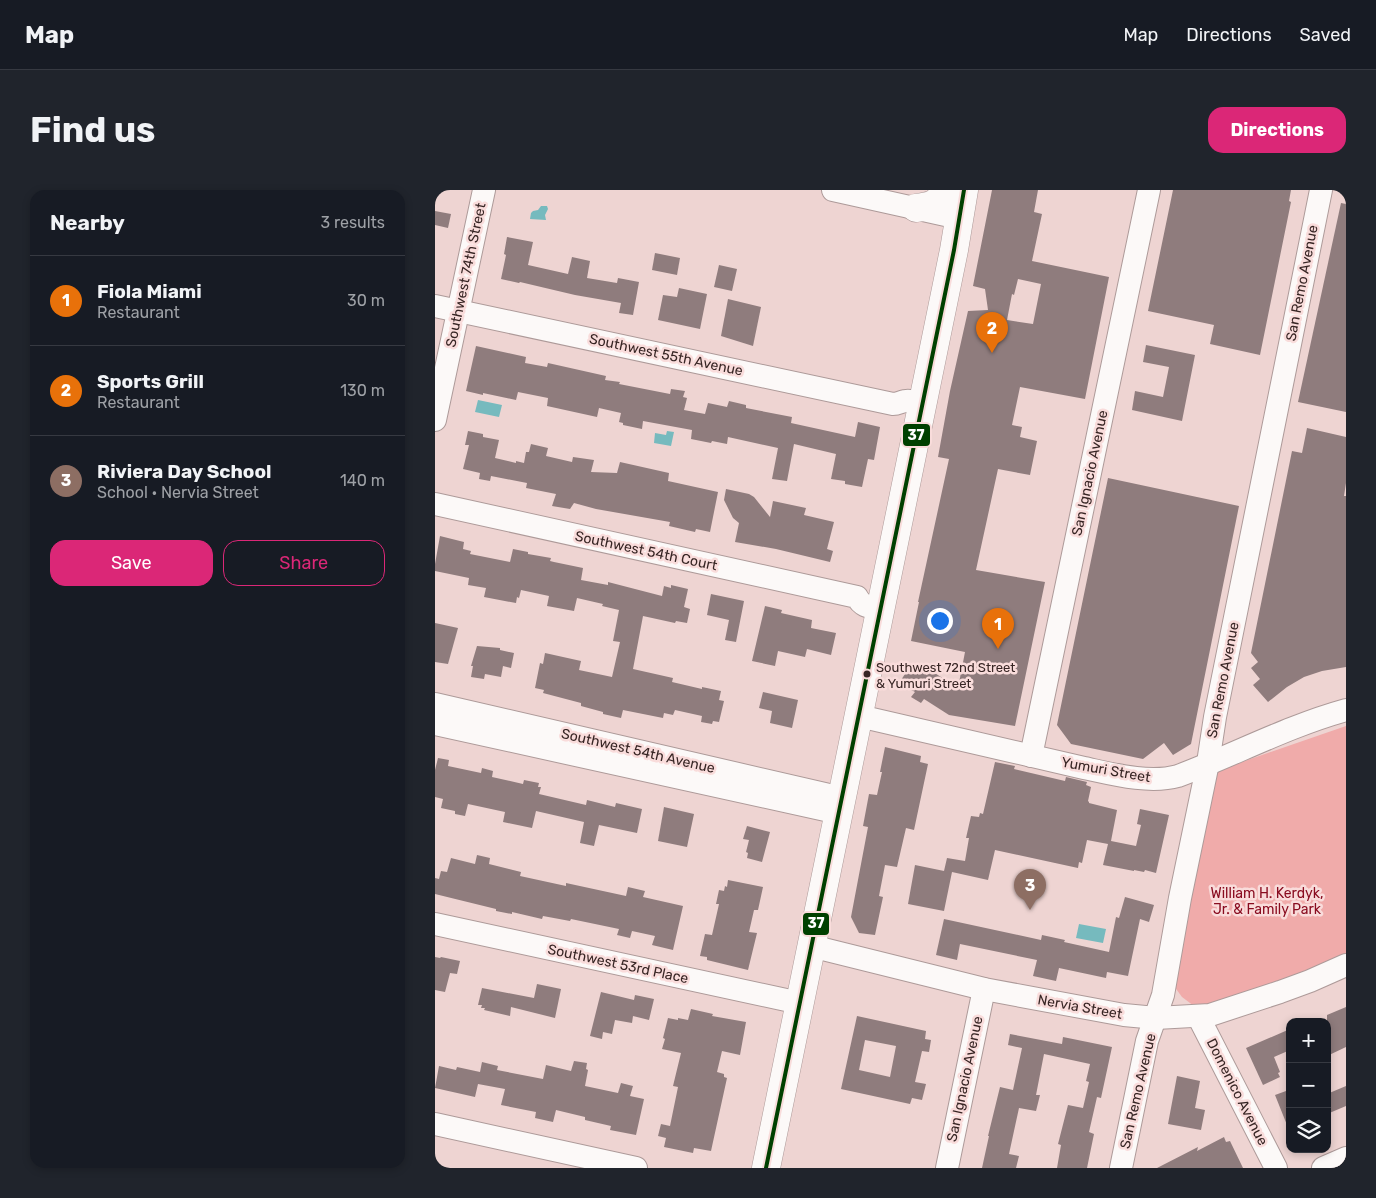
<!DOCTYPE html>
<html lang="en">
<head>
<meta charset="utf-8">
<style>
	body { margin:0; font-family:Rubik,sans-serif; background:#20242c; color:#f1f3f6 }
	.controls { position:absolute; right:15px; bottom:15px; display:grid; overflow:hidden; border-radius:10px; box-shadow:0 2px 8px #0003 }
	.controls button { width:45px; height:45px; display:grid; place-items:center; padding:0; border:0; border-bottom:1px solid #363941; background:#171b24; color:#f1f3f6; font:25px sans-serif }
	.you { position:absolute; left:504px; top:430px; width:18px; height:18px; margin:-12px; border:4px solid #fff; border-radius:50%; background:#1a73e8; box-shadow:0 0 0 8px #1a73e833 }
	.badge { display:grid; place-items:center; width:32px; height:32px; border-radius:50%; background:#db2777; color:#fff; font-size:16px; font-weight:700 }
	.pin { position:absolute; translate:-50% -41px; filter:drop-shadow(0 1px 2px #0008) }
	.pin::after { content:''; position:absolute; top:26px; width:18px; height:15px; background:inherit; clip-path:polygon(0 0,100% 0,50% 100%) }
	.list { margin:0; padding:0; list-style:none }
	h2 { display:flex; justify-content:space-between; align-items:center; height:65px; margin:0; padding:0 20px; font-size:21px }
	h2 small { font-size:16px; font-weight:400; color:#9ea1a6 }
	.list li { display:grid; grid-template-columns:32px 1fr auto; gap:15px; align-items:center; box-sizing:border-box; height:90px; padding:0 20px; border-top:1px solid #363941 }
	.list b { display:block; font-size:19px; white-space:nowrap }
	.list p { margin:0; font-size:16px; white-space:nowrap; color:#9ea1a6 }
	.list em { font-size:16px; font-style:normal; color:#9ea1a6 }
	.actions { display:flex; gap:10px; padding:15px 20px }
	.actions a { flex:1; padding:11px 0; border:1px solid #db2777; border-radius:15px; text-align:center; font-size:18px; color:#db2777 }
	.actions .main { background:#db2777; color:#fff }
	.icon { flex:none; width:28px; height:28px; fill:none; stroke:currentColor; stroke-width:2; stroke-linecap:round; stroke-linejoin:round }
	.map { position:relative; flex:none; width:911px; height:978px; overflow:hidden; border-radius:15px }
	header { display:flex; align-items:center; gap:30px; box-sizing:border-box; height:70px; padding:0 25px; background:#171b24; border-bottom:1px solid #363941 }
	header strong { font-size:24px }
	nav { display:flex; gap:28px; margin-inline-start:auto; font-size:18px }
	.intro { display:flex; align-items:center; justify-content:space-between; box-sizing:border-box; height:120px; padding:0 30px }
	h1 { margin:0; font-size:35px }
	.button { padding:12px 22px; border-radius:15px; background:#db2777; color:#fff; font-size:18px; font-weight:700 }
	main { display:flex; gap:30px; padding:0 30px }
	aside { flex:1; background:#171b24; border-radius:15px; box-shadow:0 2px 8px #0003 }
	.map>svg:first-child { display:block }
	.green { fill:#f0abaa }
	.water { fill:#76babe }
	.building { fill:#8f7c7d; fill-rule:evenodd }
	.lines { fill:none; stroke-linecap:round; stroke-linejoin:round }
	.minor-casing { stroke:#ad9a99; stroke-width:24 }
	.major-casing { stroke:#ad9a99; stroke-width:29 }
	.minor { stroke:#fcf9f8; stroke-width:22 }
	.major { stroke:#fcf9f8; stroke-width:28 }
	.bus-1-casing { stroke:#f9dcdb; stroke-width:8 }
	.bus-1 { stroke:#004000; stroke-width:4 }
	.bus-dot { fill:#372524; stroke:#f9dcdb; stroke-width:2 }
	.labels { text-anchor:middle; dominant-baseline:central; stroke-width:5; stroke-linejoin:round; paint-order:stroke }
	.bus-label { font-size:13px; fill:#372524; stroke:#f9dcdb; text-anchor:start }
	.street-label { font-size:14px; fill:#372524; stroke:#f9dcdb }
	.park-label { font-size:14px; fill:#890c20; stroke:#f9dcdb }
	.line-badge { stroke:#f9dcdb; stroke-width:2 }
	.badge-label { font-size:14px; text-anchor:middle; font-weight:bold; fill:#fff }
</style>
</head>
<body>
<header>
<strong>Map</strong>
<nav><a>Map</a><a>Directions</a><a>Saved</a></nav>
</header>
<div class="intro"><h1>Find us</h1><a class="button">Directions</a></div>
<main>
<aside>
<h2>Nearby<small>3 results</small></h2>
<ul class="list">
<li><span class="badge" style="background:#e8710a">1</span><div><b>Fiola Miami</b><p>Restaurant</p></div><em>30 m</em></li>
<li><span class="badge" style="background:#e8710a">2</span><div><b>Sports Grill</b><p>Restaurant</p></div><em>130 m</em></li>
<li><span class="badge" style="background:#8d6e63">3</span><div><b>Riviera Day School</b><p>School · Nervia Street</p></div><em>140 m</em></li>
</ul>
<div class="actions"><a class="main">Save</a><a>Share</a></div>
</aside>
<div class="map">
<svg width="911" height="978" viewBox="0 0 911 978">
	<rect width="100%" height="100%" fill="#eed4d2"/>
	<polygon class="green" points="911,536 911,765 802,808 769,818 759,816 747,807 739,796 781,581"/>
	<g class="water">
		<polygon points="106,16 112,16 113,19 110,25 111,30 95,29 96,23 98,21 103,20"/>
		<polygon points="43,210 67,215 64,227 40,222"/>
		<polygon points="232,241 239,242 236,256 219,253 220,243 231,245"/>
		<polygon points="644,734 671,739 668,753 641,748"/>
	</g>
	<g class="building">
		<path d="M557,0h46l-4,22 8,2 -10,47 77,16 -24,122 -65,-12 -8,38 10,2 -2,10 17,4 -7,34 -32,-6 -22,101 69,12 -30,144 -66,-11 -25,-16 -3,4 -10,-6 4,-5 -16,-9 12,-18 16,10 3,-5 28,18 7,-36 -54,-11 8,-39h-1l31,-143 -11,-2 12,-66 18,-80 20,-1 -3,-21 -12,-3zM583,89l23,5 -8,40 -26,-4 5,-26 2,1z"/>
		<polygon points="738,0 856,0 854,11 856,12 825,165 775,154 779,135 713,121"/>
		<polygon points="906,13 911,14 911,222 863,212"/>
		<polygon points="0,21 16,24 13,38 0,35"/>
		<polygon points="72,47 98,52 93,75 133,84 137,67 155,71 152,88 182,93 183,88 204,92 198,125 184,123 186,113 140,105 85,92 84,93 66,89 71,65 69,64"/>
		<polygon points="220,63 245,68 242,85 217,80"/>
		<polygon points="284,75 302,79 297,101 279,97"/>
		<polygon points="244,98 272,104 265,139 223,130 228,105 242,107"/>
		<polygon points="293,109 326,117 318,156 286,146"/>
		<polygon points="711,155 760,165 747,231 697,220 700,201 728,207 734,177 708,172"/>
		<polygon points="41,156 91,167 90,173 112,177 113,173 171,186 170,190 185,192 184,194 235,204 236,199 250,201 248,207 252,208 249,220 270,224 273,213 292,217 294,211 311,215 311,218 357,227 356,233 420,247 423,232 445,237 439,270 433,269 427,297 410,294 410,291 396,289 401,264 359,254 352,291 337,289 343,258 293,247 292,254 277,251 276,253 256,249 257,240 208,231 207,239 188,235 188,233 184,232 186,223 164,218 162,227 112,216 113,208 83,202 81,210 48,203 48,205 31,201"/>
		<polygon points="872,238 911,247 911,293 909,306 911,306 911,477 887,481 869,487 852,497 833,512 818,495 825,489 816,478 823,472 816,463 857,261 867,263"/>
		<polygon points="33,241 48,244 48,247 64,250 60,268 81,273 81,271 89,273 91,262 94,262 96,254 113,258 111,266 137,272 138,267 159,270 156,282 182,283 185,272 234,283 233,291 283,302 275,342 261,339 260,342 234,336 235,332 161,319 139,313 135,319 117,316 121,304 91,298 92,293 56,286 55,291 44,289 45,283 28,279 34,255 30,255"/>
		<polygon points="673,288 804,316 756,554 738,565 729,553 708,569 636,554 622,535"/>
		<polygon points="291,299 314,304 319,307 335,327 338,311 371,318 369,325 399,332 392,359 398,361 395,372 341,359 300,352 304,333 298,328 289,310"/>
		<polygon points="5,346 29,352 28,359 36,361 35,364 75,372 78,359 93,362 93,364 116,368 115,371 119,372 148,378 146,390 173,395 173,392 227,406 229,396 236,398 236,395 253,399 249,417 255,419 252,433 241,431 240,433 208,426 198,479 238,488 237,492 267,499 267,497 286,501 284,510 289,511 284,532 278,531 277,534 266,532 267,526 240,520 238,525 229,523 228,528 188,520 186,528 168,524 168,522 146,516 146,513 108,503 109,500 100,498 105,473 108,474 110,463 146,471 144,480 177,487 185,452 178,451 184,420 167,416 168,414 142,408 139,421 112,416 114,406 86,400 84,408 82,407 81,413 49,407 51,398 33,395 34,388 0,381 0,374"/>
		<polygon points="276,404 309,411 301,452 290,450 294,430 272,425"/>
		<polygon points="330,416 347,420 346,423 377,430 376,438 401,443 396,465 372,459 370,467 343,461 340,476 317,471"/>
		<polygon points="0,433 23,438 13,474 0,472"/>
		<polygon points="42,456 65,458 65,460 79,463 76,478 68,476 66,487 50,484 49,489 36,487 38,476 36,476"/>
		<polygon points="328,502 363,510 357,538 335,533 337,521 324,518"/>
		<polygon points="450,557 486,566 485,572 493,574 479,640 471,638 462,677 450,675 444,706 448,707 440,745 424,743 416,727 433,637 428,636 434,604 442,605 447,582 445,582"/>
		<polygon points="3,568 14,570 13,576 46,583 47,578 58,581 57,587 88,594 89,590 104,593 103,597 106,597 104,604 151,615 152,610 180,617 181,613 207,619 202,643 164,635 159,656 145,653 149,632 101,621 97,638 68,632 70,622 33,614 30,626 20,624 20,621 6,618 8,609 0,607 0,580"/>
		<polygon points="560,572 580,576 579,579 630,591 631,587 652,592 651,595 656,597 653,611 654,612 654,613 682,620 676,651 701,656 706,635 702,634 705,619 734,625 721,683 710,680 709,682 699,680 699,681 668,675 673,654 652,650 647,673 644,672 643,678 560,660 553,690 517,682 509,721 473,714 480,675 514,682 509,681 512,668 530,671 534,648 531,648 536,626 544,627 545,623 548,624"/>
		<polygon points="229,617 259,624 252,657 223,651"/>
		<polygon points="312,636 335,642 327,672 312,668 313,663 311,662 314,650 308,649"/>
		<polygon points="42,665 55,668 54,674 86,682 85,686 131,696 131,693 191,706 193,697 210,701 208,707 248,716 238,760 217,755 220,746 197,741 195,748 182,745 184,739 136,729 135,731 108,726 107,729 77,722 77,724 61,721 61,719 0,704 0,688 4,689 6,681 12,682 16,668 40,674"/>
		<polygon points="293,690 328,697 323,720 319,720 314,742 322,743 313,780 272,770 272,767 265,766 270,744 277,745 284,714 281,714 284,700 289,701 290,696 292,697"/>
		<polygon points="690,707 719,715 714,732 705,729 693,786 672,782 671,788 624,778 621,791 598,786 602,770 525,754 522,770 501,765 509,729 606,750 607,745 630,750 629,752 674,762 681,727 684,728"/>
		<polygon points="0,767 5,768 6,767 25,771 22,784 15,783 10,802 0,800"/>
		<polygon points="102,794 126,799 120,828 76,817 75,826 49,820 50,818 46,818 47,815 43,815 47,798 99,808"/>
		<polygon points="166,802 199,810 200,805 219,809 214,830 198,826 197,833 180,830 177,844 168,842 167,849 155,846"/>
		<polygon points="911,817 911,857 892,866 892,825"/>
		<polygon points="256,819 278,824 277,826 311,832 305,865 287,861 282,882 289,884 289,887 292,888 276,961 259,958 258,963 229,957 231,948 223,946 226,934 235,936 243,897 238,896 246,863 227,859 230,849 228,848 233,828 243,830 243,828 253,830"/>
		<path d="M422,826l69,15 -1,8 6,1 -2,12 -7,-1 -7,31 11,2 -4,16 -10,-2 -2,6 -69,-15zM430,850l31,6 -6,31 -31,-7z"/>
		<polygon points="855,839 855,860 839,867 845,882 843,883 845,887 828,895 811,858"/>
		<polygon points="575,844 627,854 628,847 677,857 666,908 662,907 654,942 659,944 652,978 622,978 626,955 623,954 633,915 648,918 654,892 651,891 655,874 609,864 601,905 605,905 601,921 584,918 574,964 584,966 581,978 547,978 554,946 553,946 565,897 578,900 587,858 573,855"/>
		<polygon points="139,871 152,873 151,879 153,880 150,896 183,903 186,893 198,896 195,906 209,909 201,945 175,940 176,936 150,930 150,927 121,920 118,932 100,928 101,922 66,915 70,899 43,894 40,907 0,898 4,876 21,880 22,877 45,882 47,872 63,876 62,880 108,889 111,875 136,881"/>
		<polygon points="742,886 765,891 760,918 770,920 766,940 733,934"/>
		<polygon points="911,896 911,916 892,924 892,904"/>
		<polygon points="851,901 852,903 855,902 854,940 840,905"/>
		<polygon points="789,947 791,952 795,951 808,978 722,978 763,957 762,961"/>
	</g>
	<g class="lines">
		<defs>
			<g id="minor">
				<polyline points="398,0 524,28"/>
				<path d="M0,116l458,98c5,0 7,-2 12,-3 6,-1 12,1 18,2"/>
				<polyline points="0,230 49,0"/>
				<path d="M0,314l422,93c5,10 13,10 23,12"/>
				<polyline points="0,514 407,608"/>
				<path d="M424,526l225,52c28,6 65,16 94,8 56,-21 110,-50 168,-66"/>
				<polyline points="0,534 395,621"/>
				<polyline points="596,566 714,0"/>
				<polyline points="0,734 365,813"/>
				<polyline points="376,756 549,799 689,825 721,828 775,825 845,802 875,791 911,775"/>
				<polyline points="763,826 841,978"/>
				<polyline points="0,934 201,978"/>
				<polyline points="512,978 549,799"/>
				<polyline points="686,978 712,851 728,805 745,708 773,573 780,527 886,0"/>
				<polyline points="888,978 911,968"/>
			</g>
			<g id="major">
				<path d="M481,18c15,-2 22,-3 29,-18"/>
				<polyline points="331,978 519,60 529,0"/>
			</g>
		</defs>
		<use href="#minor" class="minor-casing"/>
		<use href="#major" class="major-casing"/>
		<use href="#minor" class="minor"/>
		<use href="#major" class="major"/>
		<defs>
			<polyline id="bus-1" points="331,978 519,60 529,0"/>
		</defs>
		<use href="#bus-1" class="bus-1-casing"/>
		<use href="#bus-1" class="bus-1"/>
	</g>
	<circle class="bus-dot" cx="432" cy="484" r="4.5"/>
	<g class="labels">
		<g class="bus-label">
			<text x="441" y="477">Southwest 72nd Street<tspan x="441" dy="16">&amp; Yumuri Street</tspan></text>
		</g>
		<g class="street-label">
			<text transform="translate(31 85) rotate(-78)">Southwest 74th Street</text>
			<text transform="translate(867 93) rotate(-79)">San Remo Avenue</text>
			<text transform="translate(231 165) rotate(12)">Southwest 55th Avenue</text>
			<text transform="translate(655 283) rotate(-78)">San Ignacio Avenue</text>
			<text transform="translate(211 361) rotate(12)">Southwest 54th Court</text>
			<text transform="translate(788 490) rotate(-79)">San Remo Avenue</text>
			<text transform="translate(203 561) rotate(13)">Southwest 54th Avenue</text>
			<text transform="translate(671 580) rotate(10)">Yumuri Street</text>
			<text transform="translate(183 774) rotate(12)">Southwest 53rd Place</text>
			<text transform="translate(645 817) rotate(10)">Nervia Street</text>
			<text transform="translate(530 889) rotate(-78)">San Ignacio Avenue</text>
			<text transform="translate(703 901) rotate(-77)">San Remo Avenue</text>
			<text transform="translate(802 902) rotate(63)">Domenico Avenue</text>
		</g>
		<g class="park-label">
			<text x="832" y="703">William H. Kerdyk,<tspan x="832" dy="16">Jr. &amp; Family Park</tspan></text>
		</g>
	</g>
	<g class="line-badge">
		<rect x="467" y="233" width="29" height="24" rx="5" fill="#004000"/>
		<rect x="367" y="722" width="28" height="24" rx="5" fill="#004000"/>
	</g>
	<g class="badge-label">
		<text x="481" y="250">37</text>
		<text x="381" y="738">37</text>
	</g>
</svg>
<div class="controls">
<button>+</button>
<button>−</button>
<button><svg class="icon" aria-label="layers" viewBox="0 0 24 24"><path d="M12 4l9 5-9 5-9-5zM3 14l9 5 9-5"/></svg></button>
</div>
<div class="you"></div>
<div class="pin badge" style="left:563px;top:459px;background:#e8710a">1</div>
<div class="pin badge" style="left:557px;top:163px;background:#e8710a">2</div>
<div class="pin badge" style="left:595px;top:720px;background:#8d6e63">3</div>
</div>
</main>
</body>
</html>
